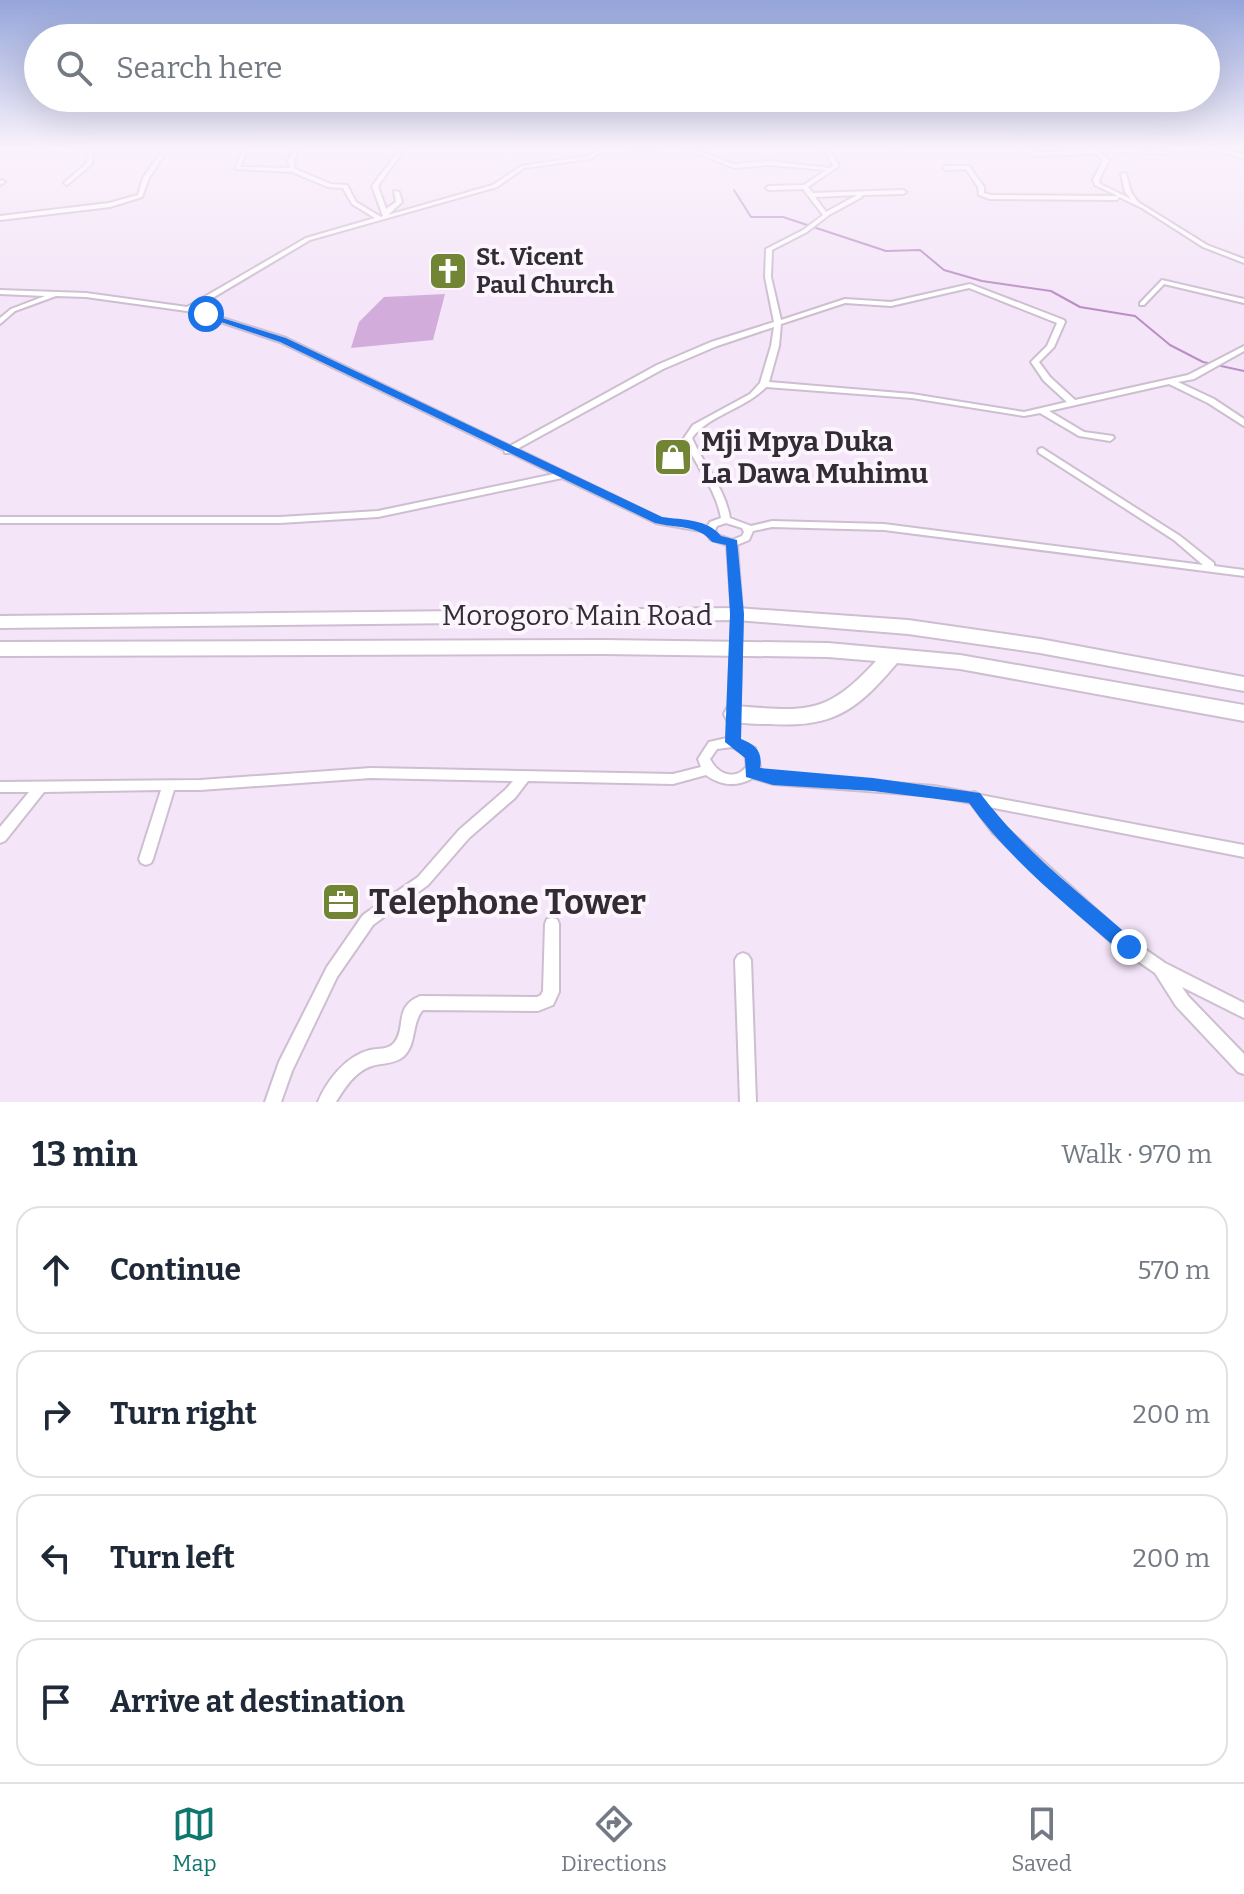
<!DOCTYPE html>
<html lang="en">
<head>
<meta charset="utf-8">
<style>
	body { margin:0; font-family:Bitter,serif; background:#f2f2f3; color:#1f2937 }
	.stop { position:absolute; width:24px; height:24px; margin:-18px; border:6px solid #1a73e8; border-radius:50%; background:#fff }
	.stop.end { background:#1a73e8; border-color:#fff; box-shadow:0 2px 8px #0008 }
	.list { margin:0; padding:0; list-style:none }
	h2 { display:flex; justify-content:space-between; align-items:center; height:104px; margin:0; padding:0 32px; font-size:34px }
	h2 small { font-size:26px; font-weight:400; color:#747a83 }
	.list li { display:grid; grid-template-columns:52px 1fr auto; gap:24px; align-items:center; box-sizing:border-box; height:128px; margin:0 16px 16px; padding:0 16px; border:2px solid #e0e1e3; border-radius:24px }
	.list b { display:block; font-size:30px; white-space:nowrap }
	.list em { font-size:26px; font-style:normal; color:#747a83 }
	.icon { flex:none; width:44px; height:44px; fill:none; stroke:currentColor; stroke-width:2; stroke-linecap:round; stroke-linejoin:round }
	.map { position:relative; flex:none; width:1244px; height:1102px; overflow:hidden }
	.search { position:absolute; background:#fff; box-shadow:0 8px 32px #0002; left:24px; right:24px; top:24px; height:88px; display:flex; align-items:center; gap:20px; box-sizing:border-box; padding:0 28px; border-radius:44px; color:#747a83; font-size:30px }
	.sheet { height:680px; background:#fff }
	nav { display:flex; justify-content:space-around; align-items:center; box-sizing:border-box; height:112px; border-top:2px solid #e0e1e3; background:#fff; font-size:22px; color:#747a83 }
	nav a { display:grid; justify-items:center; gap:4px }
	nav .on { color:#0f766e }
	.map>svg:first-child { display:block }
	.green { fill:#d2acdb }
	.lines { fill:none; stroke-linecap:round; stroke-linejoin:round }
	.stream { stroke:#ba8ec4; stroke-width:2 }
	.street-casing { stroke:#cdbed0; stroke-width:4 }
	.highway-casing { stroke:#cdbed0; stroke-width:4 }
	.street { fill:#fff; fill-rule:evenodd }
	.highway { fill:#fff; fill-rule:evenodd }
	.route { fill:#1a73e8 }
	.labels { text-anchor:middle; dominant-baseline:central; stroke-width:8; stroke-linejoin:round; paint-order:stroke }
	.far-poi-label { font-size:24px; font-weight:bold; fill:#322c34; stroke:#fcf5fd; text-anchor:start }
	.poi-label { font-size:28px; font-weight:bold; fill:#322c34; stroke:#fcf5fd; text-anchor:start }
	.street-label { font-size:28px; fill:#322c34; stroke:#fcf5fd }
	.near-poi-label { font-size:34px; font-weight:bold; fill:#322c34; stroke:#fcf5fd; text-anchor:start }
</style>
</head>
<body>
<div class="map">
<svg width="1244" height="1102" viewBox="0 0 1244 1102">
	<rect width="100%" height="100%" fill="#f4e5f8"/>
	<polygon class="green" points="445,294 433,340 351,348 359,322 384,297"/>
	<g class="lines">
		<polyline class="stream" points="734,190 751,217 783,217 886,251 920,250 944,270 982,281 1051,291 1080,307 1135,316 1170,345 1203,362 1244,371"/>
		<defs>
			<g id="street">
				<polygon points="0,148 34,148 32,149 0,149"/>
				<polygon points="73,148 233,148 231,149 168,149 149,178 142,197 110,207 0,220 0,216 109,203 138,195 143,178 163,149 93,149 92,164 67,185 64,183 65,182 87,163 88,149 75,149"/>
				<path d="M240,148h4l3,4 -7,15 50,1 -2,-8 7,-12h4l-5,12 1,9 36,15 16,1 9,17 25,15 2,-1 -11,-30 29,-38h4l-27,38 8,23 10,-7 -2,-11 5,1 3,10 -14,13 105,-30 28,-19 68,-10 12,-8h5l-2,2 55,-2 -2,1 -58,4 -9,6 -66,9 -27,19 -187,53 -116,69 92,29 224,108 147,-81 54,-23 63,-20 -9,-45 1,-28 37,-19 20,-15 -20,-26 -34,1 -3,-2 3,-2 35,-1 22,-15 -57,-5 -35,3 -50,-20h6l44,16 35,-3 61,7 3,-2 -9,-18h4l11,18 -31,21 5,6 90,-3 3,2 -3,2 -41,1v2l-33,18 -22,17 -35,18 -1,27 10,43 64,-21 46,3 79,-18 94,36 1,2 -11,25 -15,15 11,15 25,23 113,-25 56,-29v5l-50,28 -16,3 36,17 30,20v7l-36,-23 -39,-19 -120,27 35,21 29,4 1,2 -4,3 -31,-5 -39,-23 -16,3 -112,-18 -146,-11c-21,22 -57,28 -74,51 12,28 33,50 38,80l21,8 21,-5 112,3 319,41 -29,-25 -135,-87 -1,-2 1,-2 3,-1 138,88 34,27v3l30,4v6l-360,-46 -112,-3 -19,4 -4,9 -12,5 5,69 -3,126 16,8 5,19 -1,3 14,4 161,12 37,7 3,-1 6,3 264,50v12l-255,-50 14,18 120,109 42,29 79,40v15l-62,-31 6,9 56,58v20l-6,-2 -62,-66 -21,-33 -42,-29 -120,-111 -22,-30 -37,-7 -161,-12 -20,-6c-16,9 -32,8 -47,-3l-33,9 -145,-3 -13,17 -46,40 -41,47 -55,40 -36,52 -45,94 -11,31h-16l14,-40 48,-95 36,-52 55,-38 41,-47 46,-40 8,-9 -142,-3 -171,12h-26l-21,69 -2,4 -5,2 -5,-2 -2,-4 22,-69 -117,2 -39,49 -5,2v-16l29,-35h-29v-10l200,-2 171,-12 302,6 28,-7 -3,-8 11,-17 18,-4 5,-124 -5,-69 -17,-6 -4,-7 -50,-9 -94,-45 -184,39 -98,6h-280v-6h280l98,-6 176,-37 -43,-21h-6l-1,-3 -224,-108 -93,-31 -101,-14 -30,-1 -41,15 -15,13v-6l11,-9 34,-13 -45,-2v-4l86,3 101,14 119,-69 69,-20 -23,-14 -9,-16 -15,-1 -36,-15 -57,-3 7,-17zM857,195l-31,17 -11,-15zM969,288l88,35 -10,23 -16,16 13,19 23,21 -43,10 -112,-18 -143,-12 10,-36 2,-22 64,-21 46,3zM774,327l-3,19 -11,37 -10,11 -57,31 -9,13c11,28 32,50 37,80l-11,4 -3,5 -45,-8 -145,-70 146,-80 54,-23zM726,523l16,5 2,4 -2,4 -10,4 -15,-5 -2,-5 2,-4zM732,747l13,7 2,12c-11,15 -29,9 -37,-7l7,-10z"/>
				<rect x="892" y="148" width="4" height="4"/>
				<polygon points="1019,148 1024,148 1035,152 1092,151 1090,148 1172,152 1170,154 1098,151 1109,160 1099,180 1100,184 1131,199 1125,192 1121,174 1126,173 1131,192 1138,202 1207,245 1244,259 1244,263 1203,247 1142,208 1119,197 1117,200 990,199 979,195 978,187 966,169 946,170 943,168 946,166 969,166 984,187 984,193 991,195 1118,196 1095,185 1093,180 1103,160 1095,154 1034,156"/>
				<polygon points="1203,148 1211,148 1244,154 1244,158"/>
				<polygon points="0,181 2,180 5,182 0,185"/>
				<polygon points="1162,280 1244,299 1244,303 1164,284 1144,305 1140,305 1140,303"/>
				<path d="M552,918l5,1 2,5v68l-6,13 -15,6 -115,-1c-12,13 -6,35 -20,47 -9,7 -21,6 -31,9 -17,5 -28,23 -36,36h-18c9,-22 28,-46 52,-52 8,-2 18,0 24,-7 13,-15 -1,-36 26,-47l117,1 4,-2 2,-4 2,-67 2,-5z"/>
				<polygon points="743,953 748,955 751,960 756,1102 740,1102 735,960 738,955"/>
			</g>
			<g id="highway">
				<polygon points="737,608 908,620 1040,639 1244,677 1244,691 1040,653 908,634 737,620 0,628 0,616"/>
				<path d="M604,640l224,3 132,12 284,50v16l-284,-52 -63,-6c-40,47 -63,65 -127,61 -14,0 -29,0 -43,-4l-3,-6 3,-6 8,-2c70,5 90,11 141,-45l-48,-4 -224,-3 -604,2v-14z"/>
			</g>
		</defs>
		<use href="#street" class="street-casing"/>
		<use href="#highway" class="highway-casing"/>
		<use href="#street" class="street"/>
		<use href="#highway" class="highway"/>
	</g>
	<linearGradient id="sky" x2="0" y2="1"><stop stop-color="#95a5da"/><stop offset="0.49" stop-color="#faf3fc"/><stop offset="1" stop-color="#faf3fc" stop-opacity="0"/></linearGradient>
	<rect width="1244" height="302" fill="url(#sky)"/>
	<path class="route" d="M203,312l83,26 376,179c21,3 46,2 59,19l16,4 7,74 -3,125c15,6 22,13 19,29l113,10 107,15c43,58 101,101 155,148l3,6 -3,6h-13c-54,-47 -111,-91 -153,-150l-96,-12 -100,-6 -27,-8 -1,-19 -20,-16 5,-128 -4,-69 -14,-3c-13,-17 -37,-14 -57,-19l-375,-181 -77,-26z"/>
	<defs>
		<symbol id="church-square" viewBox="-11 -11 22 22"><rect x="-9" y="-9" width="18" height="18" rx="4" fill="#718535" stroke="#fcf5fd"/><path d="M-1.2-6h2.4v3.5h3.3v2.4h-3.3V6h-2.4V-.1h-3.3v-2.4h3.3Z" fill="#fff"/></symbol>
		<symbol id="shop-square" viewBox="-11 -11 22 22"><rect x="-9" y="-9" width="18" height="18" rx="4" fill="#718535" stroke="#fcf5fd"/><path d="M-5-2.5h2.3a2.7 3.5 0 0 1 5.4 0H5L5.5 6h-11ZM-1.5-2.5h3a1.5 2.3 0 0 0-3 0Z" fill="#fff"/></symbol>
		<symbol id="office-square" viewBox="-11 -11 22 22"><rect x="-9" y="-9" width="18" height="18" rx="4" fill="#718535" stroke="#fcf5fd"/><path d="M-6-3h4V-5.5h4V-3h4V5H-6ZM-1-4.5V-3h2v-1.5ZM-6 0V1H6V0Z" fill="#fff"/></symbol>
	</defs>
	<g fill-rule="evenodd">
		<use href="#church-square" x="426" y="249" width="44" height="44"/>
		<use href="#shop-square" x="651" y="435" width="44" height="44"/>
		<use href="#office-square" x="319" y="880" width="44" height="44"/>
	</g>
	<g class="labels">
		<g class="far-poi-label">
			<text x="476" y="257">St. Vicent<tspan x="476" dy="28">Paul Church</tspan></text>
		</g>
		<g class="poi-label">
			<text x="701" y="441">Mji Mpya Duka<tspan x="701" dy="32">La Dawa Muhimu</tspan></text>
		</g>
		<g class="street-label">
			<text x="577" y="615">Morogoro Main Road</text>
		</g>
		<g class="near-poi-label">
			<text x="369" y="902">Telephone Tower</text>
		</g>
	</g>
</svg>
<div class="stop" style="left:206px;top:314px"></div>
<div class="stop end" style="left:1129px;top:947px"></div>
<div class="search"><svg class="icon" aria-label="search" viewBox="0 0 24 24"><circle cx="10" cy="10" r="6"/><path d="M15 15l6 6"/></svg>Search here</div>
</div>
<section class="sheet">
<h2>13 min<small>Walk · 970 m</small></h2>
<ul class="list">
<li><svg class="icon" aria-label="ahead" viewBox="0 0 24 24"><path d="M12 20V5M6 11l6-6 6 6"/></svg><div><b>Continue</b></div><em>570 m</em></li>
<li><svg class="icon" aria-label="right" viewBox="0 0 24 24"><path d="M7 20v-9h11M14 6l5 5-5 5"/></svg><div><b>Turn right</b></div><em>200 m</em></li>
<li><svg class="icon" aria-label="left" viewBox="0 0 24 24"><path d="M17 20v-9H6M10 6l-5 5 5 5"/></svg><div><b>Turn left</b></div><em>200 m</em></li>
<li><svg class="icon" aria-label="arrive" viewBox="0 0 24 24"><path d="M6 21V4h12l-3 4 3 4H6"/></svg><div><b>Arrive at destination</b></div></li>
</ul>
</section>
<nav>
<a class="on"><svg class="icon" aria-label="map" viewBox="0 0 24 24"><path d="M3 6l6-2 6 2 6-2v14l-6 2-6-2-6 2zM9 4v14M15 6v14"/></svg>Map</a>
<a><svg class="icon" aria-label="directions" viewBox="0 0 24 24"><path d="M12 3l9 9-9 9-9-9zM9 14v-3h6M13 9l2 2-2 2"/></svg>Directions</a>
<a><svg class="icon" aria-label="saved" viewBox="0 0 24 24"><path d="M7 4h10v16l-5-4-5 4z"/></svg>Saved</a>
</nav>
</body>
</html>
